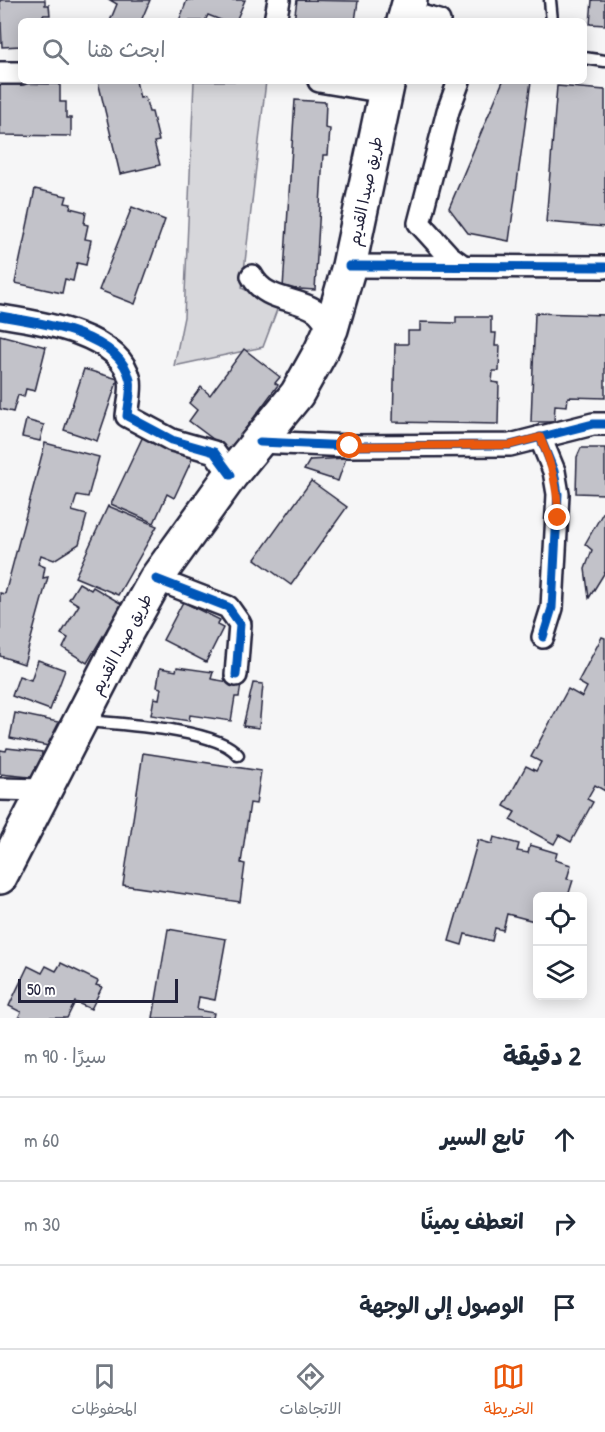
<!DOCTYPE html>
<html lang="ar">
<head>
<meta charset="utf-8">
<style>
	body { margin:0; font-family:"Patrick Hand","Playpen Sans Arabic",sans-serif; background:#f6f6f7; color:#1f2937; direction:rtl }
	.controls { position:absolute; right:18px; bottom:18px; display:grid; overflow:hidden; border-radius:9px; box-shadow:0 3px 15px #0003 }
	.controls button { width:54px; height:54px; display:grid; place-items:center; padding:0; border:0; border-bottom:2px solid #e0e1e3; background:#fff; color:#1f2937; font:30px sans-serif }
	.scale { position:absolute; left:18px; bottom:15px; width:160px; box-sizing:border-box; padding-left:6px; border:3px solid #22223b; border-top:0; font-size:16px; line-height:21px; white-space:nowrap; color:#22223b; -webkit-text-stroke:4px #fff; paint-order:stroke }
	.stop { position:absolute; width:18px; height:18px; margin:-14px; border:4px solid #ea580c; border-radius:50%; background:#fff }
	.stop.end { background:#ea580c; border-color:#fff; box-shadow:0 2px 6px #0008 }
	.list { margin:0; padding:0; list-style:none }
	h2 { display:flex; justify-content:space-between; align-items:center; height:78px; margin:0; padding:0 24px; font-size:26px }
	h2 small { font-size:20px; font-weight:400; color:#747a83 }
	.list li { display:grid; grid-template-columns:39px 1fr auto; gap:18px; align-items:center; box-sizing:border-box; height:84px; padding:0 24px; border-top:2px solid #e0e1e3 }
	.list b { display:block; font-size:22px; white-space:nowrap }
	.list em { font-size:20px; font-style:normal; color:#747a83 }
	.icon { flex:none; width:33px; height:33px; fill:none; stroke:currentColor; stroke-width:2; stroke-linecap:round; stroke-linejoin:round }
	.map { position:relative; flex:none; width:605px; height:1018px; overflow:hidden; direction:ltr }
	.search { position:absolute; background:#fff; box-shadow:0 3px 15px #0003; left:18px; right:18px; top:18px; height:66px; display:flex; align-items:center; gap:15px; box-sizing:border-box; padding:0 21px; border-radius:9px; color:#747a83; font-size:22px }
	.sheet { height:330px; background:#fff }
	nav { display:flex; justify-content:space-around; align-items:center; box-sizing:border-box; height:84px; border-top:2px solid #e0e1e3; background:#fff; font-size:16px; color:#747a83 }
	nav a { display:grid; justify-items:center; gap:3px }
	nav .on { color:#ea580c }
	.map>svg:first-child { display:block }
	.green { fill:#d7d7db; stroke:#7c7c8b; stroke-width:1.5 }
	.building { fill:#c2c2c9; stroke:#22223b; stroke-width:1.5 }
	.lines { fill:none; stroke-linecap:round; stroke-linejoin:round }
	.service-casing { stroke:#22223b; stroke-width:15 }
	.minor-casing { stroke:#22223b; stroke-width:26 }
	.trunk-casing { stroke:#22223b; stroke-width:38 }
	.service { stroke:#fff; stroke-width:10 }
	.minor { stroke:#fff; stroke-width:21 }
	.trunk { stroke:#fff; stroke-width:33 }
	.cycleway-casing { stroke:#fff; stroke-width:13 }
	.cycleway { stroke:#0057b8; stroke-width:9 }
	.route { stroke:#ea580c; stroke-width:8 }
	.labels { text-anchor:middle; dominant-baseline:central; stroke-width:4.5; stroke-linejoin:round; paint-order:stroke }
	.street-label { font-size:16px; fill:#22223b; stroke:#fff }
</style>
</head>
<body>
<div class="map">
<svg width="605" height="1018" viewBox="0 0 605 1018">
	<rect width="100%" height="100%" fill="#f6f6f7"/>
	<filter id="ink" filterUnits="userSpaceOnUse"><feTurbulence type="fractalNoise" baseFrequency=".0167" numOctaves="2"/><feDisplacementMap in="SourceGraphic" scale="12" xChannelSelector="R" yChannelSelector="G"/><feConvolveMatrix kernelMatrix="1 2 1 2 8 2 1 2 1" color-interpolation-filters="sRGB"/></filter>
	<g filter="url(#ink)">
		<polygon class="green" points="194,81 266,81 242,288 278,307 263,347 174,366 184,317"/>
		<g class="building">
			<polygon points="0,0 45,0 45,5 49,5 50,15 43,15 44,21 21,21 21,46 2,47"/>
			<polygon points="150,0 141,21 110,21 117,4 110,0"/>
			<polygon points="187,0 245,0 236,21 223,21 208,15 205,21 179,21"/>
			<polygon points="297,0 358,1 355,21 294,21"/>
			<polygon points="592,0 605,0 605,25 590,24"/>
			<polygon points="98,81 136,81 140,98 145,97 149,112 152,112 159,141 154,142 160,165 120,174"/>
			<polygon points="503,81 531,81 509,241 468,233 449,208"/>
			<polygon points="0,83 60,84 60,102 66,102 66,118 71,118 71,136 0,135"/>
			<polygon points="557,86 605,90 605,227 546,222"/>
			<polygon points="295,100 326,102 325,128 330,129 328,155 323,155 315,290 283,288"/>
			<polygon points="35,189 67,196 65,203 71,204 70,208 86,212 84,224 88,225 85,239 91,240 86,265 77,263 73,281 65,279 62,293 15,283"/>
			<polygon points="132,207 165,220 135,304 99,290"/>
			<polygon points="535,313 605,315 605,398 568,397 567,406 555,405 554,422 531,422"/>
			<polygon points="456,317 491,317 491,333 496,333 495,346 500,346 499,371 493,371 492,382 499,383 498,424 393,422 395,344 408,344 408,331 420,331 420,322 456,323"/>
			<polygon points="0,335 46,347 35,391 26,389 24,397 18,395 13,412 0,409"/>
			<polygon points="244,349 280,377 275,383 278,385 229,451 189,421 197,410 189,403 201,387 210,395"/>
			<polygon points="84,369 118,379 97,441 64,430"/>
			<polygon points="26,420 44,425 40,441 22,437"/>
			<polygon points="145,432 194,455 174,498 167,494 154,523 111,504"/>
			<polygon points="45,443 99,457 88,497 77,495 72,511 87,515 79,544 54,560 41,555 38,564 45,567 43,578 48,577 24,664 0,656 0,593 5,594"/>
			<polygon points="581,448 605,448 605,494 576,493 577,457"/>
			<polygon points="346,458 338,481 304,470 310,460"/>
			<polygon points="311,481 347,507 291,585 255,559"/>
			<polygon points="108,506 157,526 118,595 75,577"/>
			<polygon points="605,509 605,572 589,598 585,569 592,550 585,544"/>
			<polygon points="79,583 91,590 93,587 122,604 87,663 63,648 68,638 61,634 79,605 69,599"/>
			<polygon points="183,602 220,620 217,625 223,628 206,662 163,640"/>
			<polygon points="602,637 605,638 605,791 595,785 587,799 593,802 571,842 559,835 554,844 510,820 515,812 504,806 526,766 536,771 541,762 531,757 568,689 582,697 587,687 578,682"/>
			<polygon points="38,660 65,670 50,710 12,696 19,676 31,680"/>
			<polygon points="177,667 213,672 211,679 241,684 239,697 235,697 231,721 190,715 189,721 151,715 154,698 159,699 161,688 157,687 160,668 176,671"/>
			<polygon points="253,683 263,684 259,728 243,726"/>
			<polygon points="15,713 63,723 58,748 10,738"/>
			<polygon points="7,748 42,752 39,778 0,774 0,750 6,751"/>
			<polygon points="143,753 261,771 256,804 250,803 241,863 245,864 240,902 123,885"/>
			<polygon points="494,837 519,844 517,851 528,853 530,845 557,853 555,860 571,865 567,879 573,880 568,896 538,896 538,922 507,914 503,930 495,928 492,941 465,934 462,945 449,941 478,840 492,844"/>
			<polygon points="168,929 226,939 215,1000 199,997 197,1010 214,1013 213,1018 153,1018"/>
			<polygon points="61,963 98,981 96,985 102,987 91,1009 75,1002 67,1018 18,1018 21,1012 9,1006 28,966 42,973 46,966 56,971"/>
		</g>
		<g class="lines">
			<defs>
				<g id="service">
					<polyline points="550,0 552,21"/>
					<polyline points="584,58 605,61"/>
					<path d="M85,721c33,3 134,8 153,34"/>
				</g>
				<g id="minor">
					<polyline points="407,12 439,21"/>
					<polyline points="275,21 279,0"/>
					<polyline points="0,73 21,73"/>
					<polyline points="319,81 385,92"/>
					<polyline points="459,81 448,111 419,223 449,256 463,266"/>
					<polyline points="349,266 605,267"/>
					<path d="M252,276c13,25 42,21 63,34 6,4 11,13 16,19"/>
					<path d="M0,316c38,6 120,17 130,64 2,10 -2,26 -3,36l45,24 42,12 17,23"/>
					<polyline points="540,437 554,471 558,494 552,608 543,637"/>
					<polyline points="260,442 350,446 510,445 593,424 605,424"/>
					<polyline points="156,579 228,607 240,624 236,675"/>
					<polyline points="0,789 44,790"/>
				</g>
				<g id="trunk">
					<polyline points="404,21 410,0"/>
					<polyline points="0,877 124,636 156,579 231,475 297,394 321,351 331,329 349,266 388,81"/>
				</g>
			</defs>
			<use href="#service" class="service-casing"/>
			<use href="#minor" class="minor-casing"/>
			<use href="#trunk" class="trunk-casing"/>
			<use href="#service" class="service"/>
			<use href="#minor" class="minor"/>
			<use href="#trunk" class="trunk"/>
			<defs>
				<g id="cycleway">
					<polyline points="349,266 605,267"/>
					<path d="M0,316c38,6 120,17 130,64 2,10 -2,26 -3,36l45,24 42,12 17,23"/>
					<polyline points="540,437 554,471 558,494 552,608 543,637"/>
					<polyline points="260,442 350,446 510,445 593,424 605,424"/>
					<polyline points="156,579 228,607 240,624 236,675"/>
				</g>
			</defs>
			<use href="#cycleway" class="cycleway-casing"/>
			<use href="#cycleway" class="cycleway"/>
		</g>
	</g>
	<g class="lines" filter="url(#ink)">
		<path class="route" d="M350,446l160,-1 30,-8c12,28 18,51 18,81"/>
	</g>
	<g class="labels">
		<g class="street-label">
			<text transform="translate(365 191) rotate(-78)">طريق صيدا القديم</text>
			<text transform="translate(121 644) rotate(-62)">طريق صيدا القديم</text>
		</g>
	</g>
</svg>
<div class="controls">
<button><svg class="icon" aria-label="locate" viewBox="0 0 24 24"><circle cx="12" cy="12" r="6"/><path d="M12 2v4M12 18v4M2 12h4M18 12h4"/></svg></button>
<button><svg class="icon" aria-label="layers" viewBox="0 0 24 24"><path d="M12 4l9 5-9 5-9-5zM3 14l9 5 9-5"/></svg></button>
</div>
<div class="scale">50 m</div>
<div class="stop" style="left:350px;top:446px"></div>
<div class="stop end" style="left:558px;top:518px"></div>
<div class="search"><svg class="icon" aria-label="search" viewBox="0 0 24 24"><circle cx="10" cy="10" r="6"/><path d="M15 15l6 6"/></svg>ابحث هنا</div>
</div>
<section class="sheet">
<h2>2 دقيقة<small>سيرًا · 90 m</small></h2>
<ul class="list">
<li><svg class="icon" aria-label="ahead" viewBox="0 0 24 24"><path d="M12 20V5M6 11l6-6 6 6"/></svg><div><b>تابع السير</b></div><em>60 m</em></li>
<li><svg class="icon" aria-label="right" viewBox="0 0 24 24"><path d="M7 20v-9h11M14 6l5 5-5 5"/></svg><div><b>انعطف يمينًا</b></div><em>30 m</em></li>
<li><svg class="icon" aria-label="arrive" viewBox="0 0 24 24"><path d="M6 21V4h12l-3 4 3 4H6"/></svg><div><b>الوصول إلى الوجهة</b></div></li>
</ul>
</section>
<nav>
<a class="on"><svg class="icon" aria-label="map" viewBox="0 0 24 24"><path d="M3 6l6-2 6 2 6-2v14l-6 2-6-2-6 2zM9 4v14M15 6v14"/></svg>الخريطة</a>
<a><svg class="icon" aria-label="directions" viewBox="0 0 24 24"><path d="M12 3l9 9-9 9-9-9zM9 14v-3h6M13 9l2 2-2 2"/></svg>الاتجاهات</a>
<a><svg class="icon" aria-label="saved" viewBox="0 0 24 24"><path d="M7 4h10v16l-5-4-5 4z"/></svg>المحفوظات</a>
</nav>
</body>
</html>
